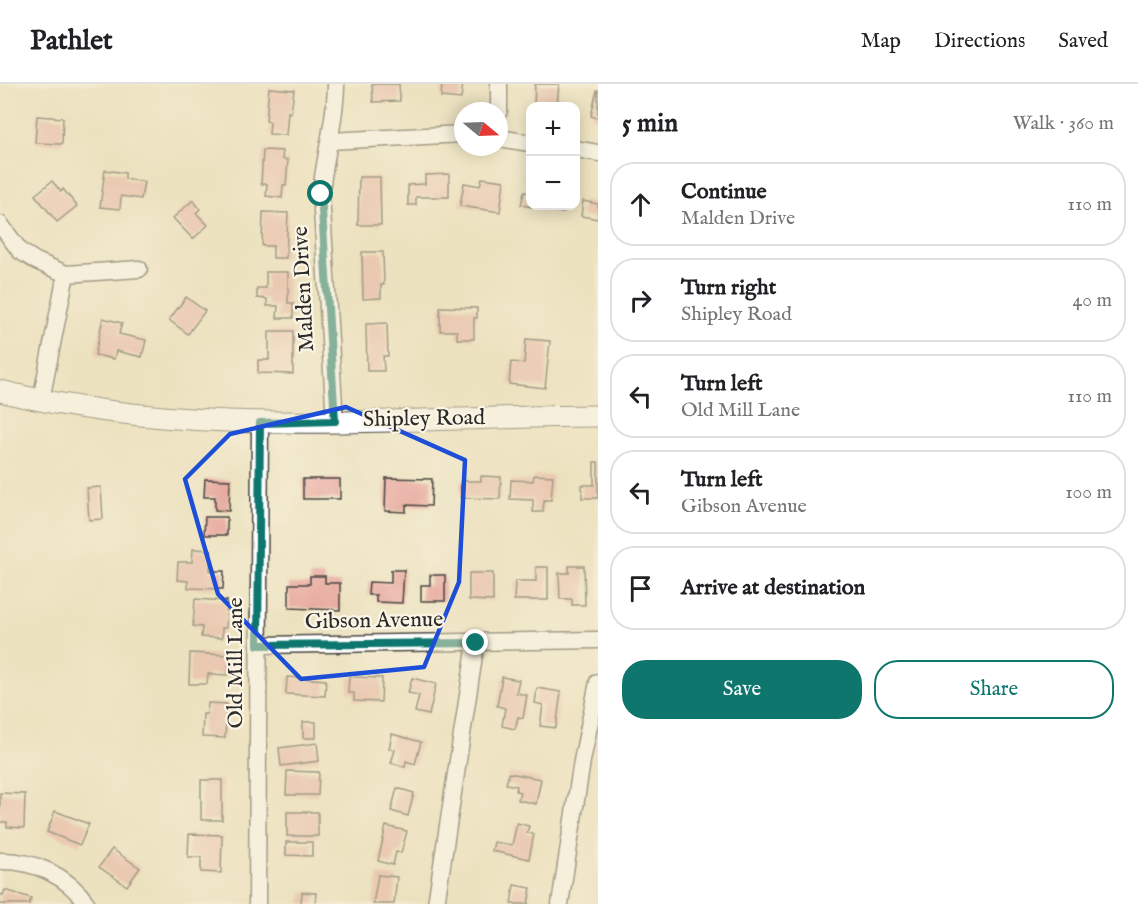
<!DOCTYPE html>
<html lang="en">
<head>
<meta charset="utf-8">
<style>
	body { margin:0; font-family:"IM FELL English",serif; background:#f2f2f2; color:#202124 }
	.controls { position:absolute; right:18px; top:18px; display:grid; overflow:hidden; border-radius:12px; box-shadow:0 3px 15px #0003 }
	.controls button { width:54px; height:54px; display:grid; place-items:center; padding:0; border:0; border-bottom:2px solid #e0e0e0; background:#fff; color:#202124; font:30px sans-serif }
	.compass { position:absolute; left:454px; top:18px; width:54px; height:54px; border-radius:50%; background:#fff; box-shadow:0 3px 15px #0003; rotate:109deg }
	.stop { position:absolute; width:18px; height:18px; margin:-14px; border:4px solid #0f766e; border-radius:50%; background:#fff }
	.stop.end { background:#0f766e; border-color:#fff; box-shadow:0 2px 6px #0008 }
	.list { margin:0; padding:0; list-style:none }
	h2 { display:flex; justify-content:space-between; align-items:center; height:78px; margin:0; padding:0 24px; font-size:26px }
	h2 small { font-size:20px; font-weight:400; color:#757577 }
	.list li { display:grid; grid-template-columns:39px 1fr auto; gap:18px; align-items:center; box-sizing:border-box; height:84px; margin:0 12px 12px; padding:0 12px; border:2px solid #e0e0e0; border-radius:24px }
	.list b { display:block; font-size:22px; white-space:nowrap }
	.list p { margin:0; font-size:20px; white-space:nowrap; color:#757577 }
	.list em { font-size:20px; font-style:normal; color:#757577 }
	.actions { display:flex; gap:12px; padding:18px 24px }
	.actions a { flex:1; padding:14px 0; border:2px solid #0f766e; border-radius:24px; text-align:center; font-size:21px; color:#0f766e }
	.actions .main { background:#0f766e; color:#fff }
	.icon { flex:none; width:33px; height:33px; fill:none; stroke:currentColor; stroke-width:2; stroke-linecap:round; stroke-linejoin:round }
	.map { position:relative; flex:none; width:598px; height:820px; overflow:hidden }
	header { display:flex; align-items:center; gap:36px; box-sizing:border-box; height:84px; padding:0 30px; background:#fff; border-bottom:2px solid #e0e0e0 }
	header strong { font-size:28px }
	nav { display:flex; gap:33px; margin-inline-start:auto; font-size:21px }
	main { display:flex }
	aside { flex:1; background:#fff }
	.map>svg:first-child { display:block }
	.building { fill:#e7a99f }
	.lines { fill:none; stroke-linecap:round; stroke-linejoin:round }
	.minor-casing { stroke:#484641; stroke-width:19 }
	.major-casing { stroke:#484641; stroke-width:23 }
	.minor { stroke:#fff; stroke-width:16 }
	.major { stroke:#fff; stroke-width:21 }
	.route { stroke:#0f766e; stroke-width:8 }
	.marked { fill:none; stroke:#1d4ed8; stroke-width:4.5; stroke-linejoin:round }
	.labels { text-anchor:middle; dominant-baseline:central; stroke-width:4.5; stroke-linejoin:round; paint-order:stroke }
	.street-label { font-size:22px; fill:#2b2b2b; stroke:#fcf5e5 }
</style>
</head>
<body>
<header>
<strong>Pathlet</strong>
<nav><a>Map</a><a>Directions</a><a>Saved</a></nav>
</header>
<main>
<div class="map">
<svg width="598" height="820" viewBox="0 0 598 820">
	<rect width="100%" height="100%" fill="#fcf5e5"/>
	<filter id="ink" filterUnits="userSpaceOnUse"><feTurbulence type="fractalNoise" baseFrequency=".0167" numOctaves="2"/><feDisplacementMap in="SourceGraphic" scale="12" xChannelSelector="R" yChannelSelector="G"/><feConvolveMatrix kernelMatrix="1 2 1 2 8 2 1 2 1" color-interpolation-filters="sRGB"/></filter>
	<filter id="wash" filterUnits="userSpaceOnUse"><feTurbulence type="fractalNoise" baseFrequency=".008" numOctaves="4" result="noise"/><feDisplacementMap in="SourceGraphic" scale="24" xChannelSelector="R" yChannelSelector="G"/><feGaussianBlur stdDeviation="1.35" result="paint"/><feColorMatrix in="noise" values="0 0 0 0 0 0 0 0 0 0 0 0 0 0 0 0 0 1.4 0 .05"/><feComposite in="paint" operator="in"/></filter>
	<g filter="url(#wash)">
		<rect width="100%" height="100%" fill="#ece2c0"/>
		<g id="blocks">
			<g class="building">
				<polygon points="372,0 399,0 400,17 373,18"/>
				<polygon points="442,0 463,0 461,15 441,13"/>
				<polygon points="535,0 559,0 557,22 534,22"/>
				<polygon points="269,4 294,6 291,29 288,28 286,51 269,50 270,38 266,37"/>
				<polygon points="597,6 598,6 598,34 591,32"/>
				<polygon points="37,32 63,34 62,60 35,59"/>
				<polygon points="263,66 283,67 282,75 288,76 286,101 283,101 282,114 266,112 267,100 261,100"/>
				<polygon points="105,86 125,89 125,95 144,98 141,115 121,112 120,125 100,123"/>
				<polygon points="449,90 449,113 416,113 416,121 408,121 408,101 425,100 425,91"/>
				<polygon points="359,93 380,93 381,141 358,141"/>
				<polygon points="482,94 504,97 500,128 460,122 464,99 480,102"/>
				<polygon points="52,97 61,108 63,105 77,122 57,138 35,111"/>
				<polygon points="524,108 530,109 530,122 564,122 563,129 521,121"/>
				<polygon points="193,116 200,125 196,129 208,141 193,155 173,134"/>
				<polygon points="583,117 598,120 598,135 581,132"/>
				<polygon points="263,128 288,129 286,174 273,174 273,162 262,162"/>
				<polygon points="362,168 383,168 384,201 381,201 381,214 363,215"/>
				<polygon points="266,188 288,188 288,219 293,219 293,234 277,234 278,222 267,222 267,215 257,214 257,204 266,204"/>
				<polygon points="186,213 205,227 188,250 169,236"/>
				<polygon points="440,223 477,224 477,234 474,234 474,255 457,255 457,247 440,247"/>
				<polygon points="103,234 122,239 119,250 146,256 142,273 116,267 114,275 95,271"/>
				<polygon points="387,239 388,272 383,272 384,287 367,287 366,240"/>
				<polygon points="269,247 293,247 293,290 258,289 258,276 269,276"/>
				<polygon points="526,255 550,257 545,304 509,300 511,278 524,279"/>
				<polygon points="594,378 598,378 598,414 582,414 582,401 594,401"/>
				<polygon points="534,391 553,392 551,416 544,416 543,428 533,428 533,416 510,415 511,396 533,397"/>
				<polygon points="481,392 501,393 500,415 461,414 461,397 481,397"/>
				<polygon points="386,394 432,395 431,422 406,421 406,428 385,427"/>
				<polygon points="205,395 230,396 229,427 215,426 215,413 204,413"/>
				<rect x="303" y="395" width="37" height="20"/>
				<polygon points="101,403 103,435 89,436 87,404"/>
				<polygon points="205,433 227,433 227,451 204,451"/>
				<polygon points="193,465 211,466 210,487 224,487 223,505 188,504 188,497 177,496 178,478 192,478"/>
				<polygon points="569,482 584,482 585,521 572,521 572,515 560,515 559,489 569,489"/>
				<polygon points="536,483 548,483 548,516 514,516 515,497 536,497"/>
				<polygon points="391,486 404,486 402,519 376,518 376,511 368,511 369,498 391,499"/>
				<polygon points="469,489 493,489 493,517 469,516"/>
				<polygon points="430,491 445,491 445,517 421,517 421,501 430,501"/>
				<polygon points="310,492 325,492 325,499 340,499 340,526 289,524 289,500 310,500"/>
				<polygon points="195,515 227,517 226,544 222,544 222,554 201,553 202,543 193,542"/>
				<polygon points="190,569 229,571 228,591 208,590 207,600 189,600"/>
				<polygon points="287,593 326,596 325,612 286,610"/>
				<polygon points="349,593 382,594 381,618 354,617 354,609 348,609"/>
				<polygon points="502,593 519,596 516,609 527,611 523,634 518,633 515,645 502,642 505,624 497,622"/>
				<polygon points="412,594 436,600 429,631 415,628 419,611 408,609"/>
				<polygon points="537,604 561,608 556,644 540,642 543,621 535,619"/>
				<polygon points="208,619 227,620 225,654 202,653 203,630 207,630"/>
				<rect x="303" y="638" width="13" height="16"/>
				<polygon points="392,650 421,658 415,680 406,677 405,683 391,679 395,666 389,665"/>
				<polygon points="317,659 319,677 281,682 279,664"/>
				<polygon points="287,687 319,688 318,711 286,711"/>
				<polygon points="509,689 541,695 536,720 518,716 520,708 516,707 517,702 506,700"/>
				<rect x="201" y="696" width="21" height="40"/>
				<polygon points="397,704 414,709 408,732 391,727"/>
				<polygon points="0,709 25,710 24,744 7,743 7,738 0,738"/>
				<polygon points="55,727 89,740 80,761 47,748"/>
				<rect x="287" y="728" width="31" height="24"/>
				<polygon points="517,739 529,742 527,749 534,750 529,775 492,767 494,758 512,761"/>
				<polygon points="386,742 407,747 401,769 396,768 393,781 378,777"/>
				<polygon points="189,750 222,751 221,789 201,788 201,773 188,773"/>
				<polygon points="286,758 312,758 312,772 286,771"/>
				<polygon points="112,765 140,784 127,802 99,783"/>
				<polygon points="378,791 397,793 394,820 373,820"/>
				<polygon points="514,801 531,804 528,820 511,820"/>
				<polygon points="5,806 31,814 29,820 0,820 0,810 3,811"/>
				<polygon points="302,808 316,809 315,820 301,820"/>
			</g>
		</g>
	</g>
	<g filter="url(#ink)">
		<use href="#blocks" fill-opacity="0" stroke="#484641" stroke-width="1.5"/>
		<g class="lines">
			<defs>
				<g id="minor">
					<polyline points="499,27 499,0"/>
					<polyline points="499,54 530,59"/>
					<polyline points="330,57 463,50"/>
					<polyline points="576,65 598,69"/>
					<polyline points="0,140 20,167 36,177 66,190 139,185"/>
					<polyline points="41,316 66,190"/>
					<path d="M335,337l-14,-227c3,-37 15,-73 15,-110"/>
					<polyline points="258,561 598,556"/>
					<path d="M0,777c34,-1 68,15 87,43"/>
					<polyline points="257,820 260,339"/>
					<polyline points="436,820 476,559"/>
					<polyline points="560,820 582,677 598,598"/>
				</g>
				<path id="major" d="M0,307c195,49 399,26 598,25"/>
			</defs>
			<use href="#minor" class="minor-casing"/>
			<use href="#major" class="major-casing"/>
			<use href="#minor" class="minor"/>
			<use href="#major" class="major"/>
		</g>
	</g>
	<g class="lines" filter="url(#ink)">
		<polyline class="route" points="321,110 335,337 260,339 258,561 476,559"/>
	</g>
	<path d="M0 0H598V820H0ZM346,323l119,53 -6,122 -35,85 -123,12 -83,-85 -33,-115 45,-45z" fill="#ece2c0" fill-opacity=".55" fill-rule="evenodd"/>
	<path class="marked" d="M346,323l119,53 -6,122 -35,85 -123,12 -83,-85 -33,-115 45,-45z"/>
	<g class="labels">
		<g class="street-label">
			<text transform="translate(304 205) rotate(-93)">Malden Drive</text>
			<text transform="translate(424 335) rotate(-1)">Shipley Road</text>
			<text transform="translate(374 537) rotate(-1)">Gibson Avenue</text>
			<text transform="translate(236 579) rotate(-90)">Old Mill Lane</text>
		</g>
	</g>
</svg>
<div class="controls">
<button>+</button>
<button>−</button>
</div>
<svg class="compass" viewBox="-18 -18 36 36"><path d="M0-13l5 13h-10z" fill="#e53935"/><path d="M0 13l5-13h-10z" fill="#757577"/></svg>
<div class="stop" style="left:321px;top:110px"></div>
<div class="stop end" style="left:476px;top:559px"></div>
</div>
<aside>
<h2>5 min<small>Walk · 360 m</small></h2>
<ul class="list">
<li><svg class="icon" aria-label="ahead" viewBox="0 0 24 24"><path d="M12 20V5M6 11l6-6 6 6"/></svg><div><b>Continue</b><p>Malden Drive</p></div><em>110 m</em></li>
<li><svg class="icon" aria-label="right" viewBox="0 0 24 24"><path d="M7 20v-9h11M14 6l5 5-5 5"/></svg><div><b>Turn right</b><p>Shipley Road</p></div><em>40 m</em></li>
<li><svg class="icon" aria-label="left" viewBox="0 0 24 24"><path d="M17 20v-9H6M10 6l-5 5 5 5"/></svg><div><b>Turn left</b><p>Old Mill Lane</p></div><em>110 m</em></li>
<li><svg class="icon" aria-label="left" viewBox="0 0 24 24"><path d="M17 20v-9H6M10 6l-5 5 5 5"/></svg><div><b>Turn left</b><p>Gibson Avenue</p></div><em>100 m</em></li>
<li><svg class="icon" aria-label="arrive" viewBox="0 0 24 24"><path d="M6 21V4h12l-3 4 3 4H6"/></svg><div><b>Arrive at destination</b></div></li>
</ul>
<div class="actions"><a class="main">Save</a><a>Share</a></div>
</aside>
</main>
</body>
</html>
